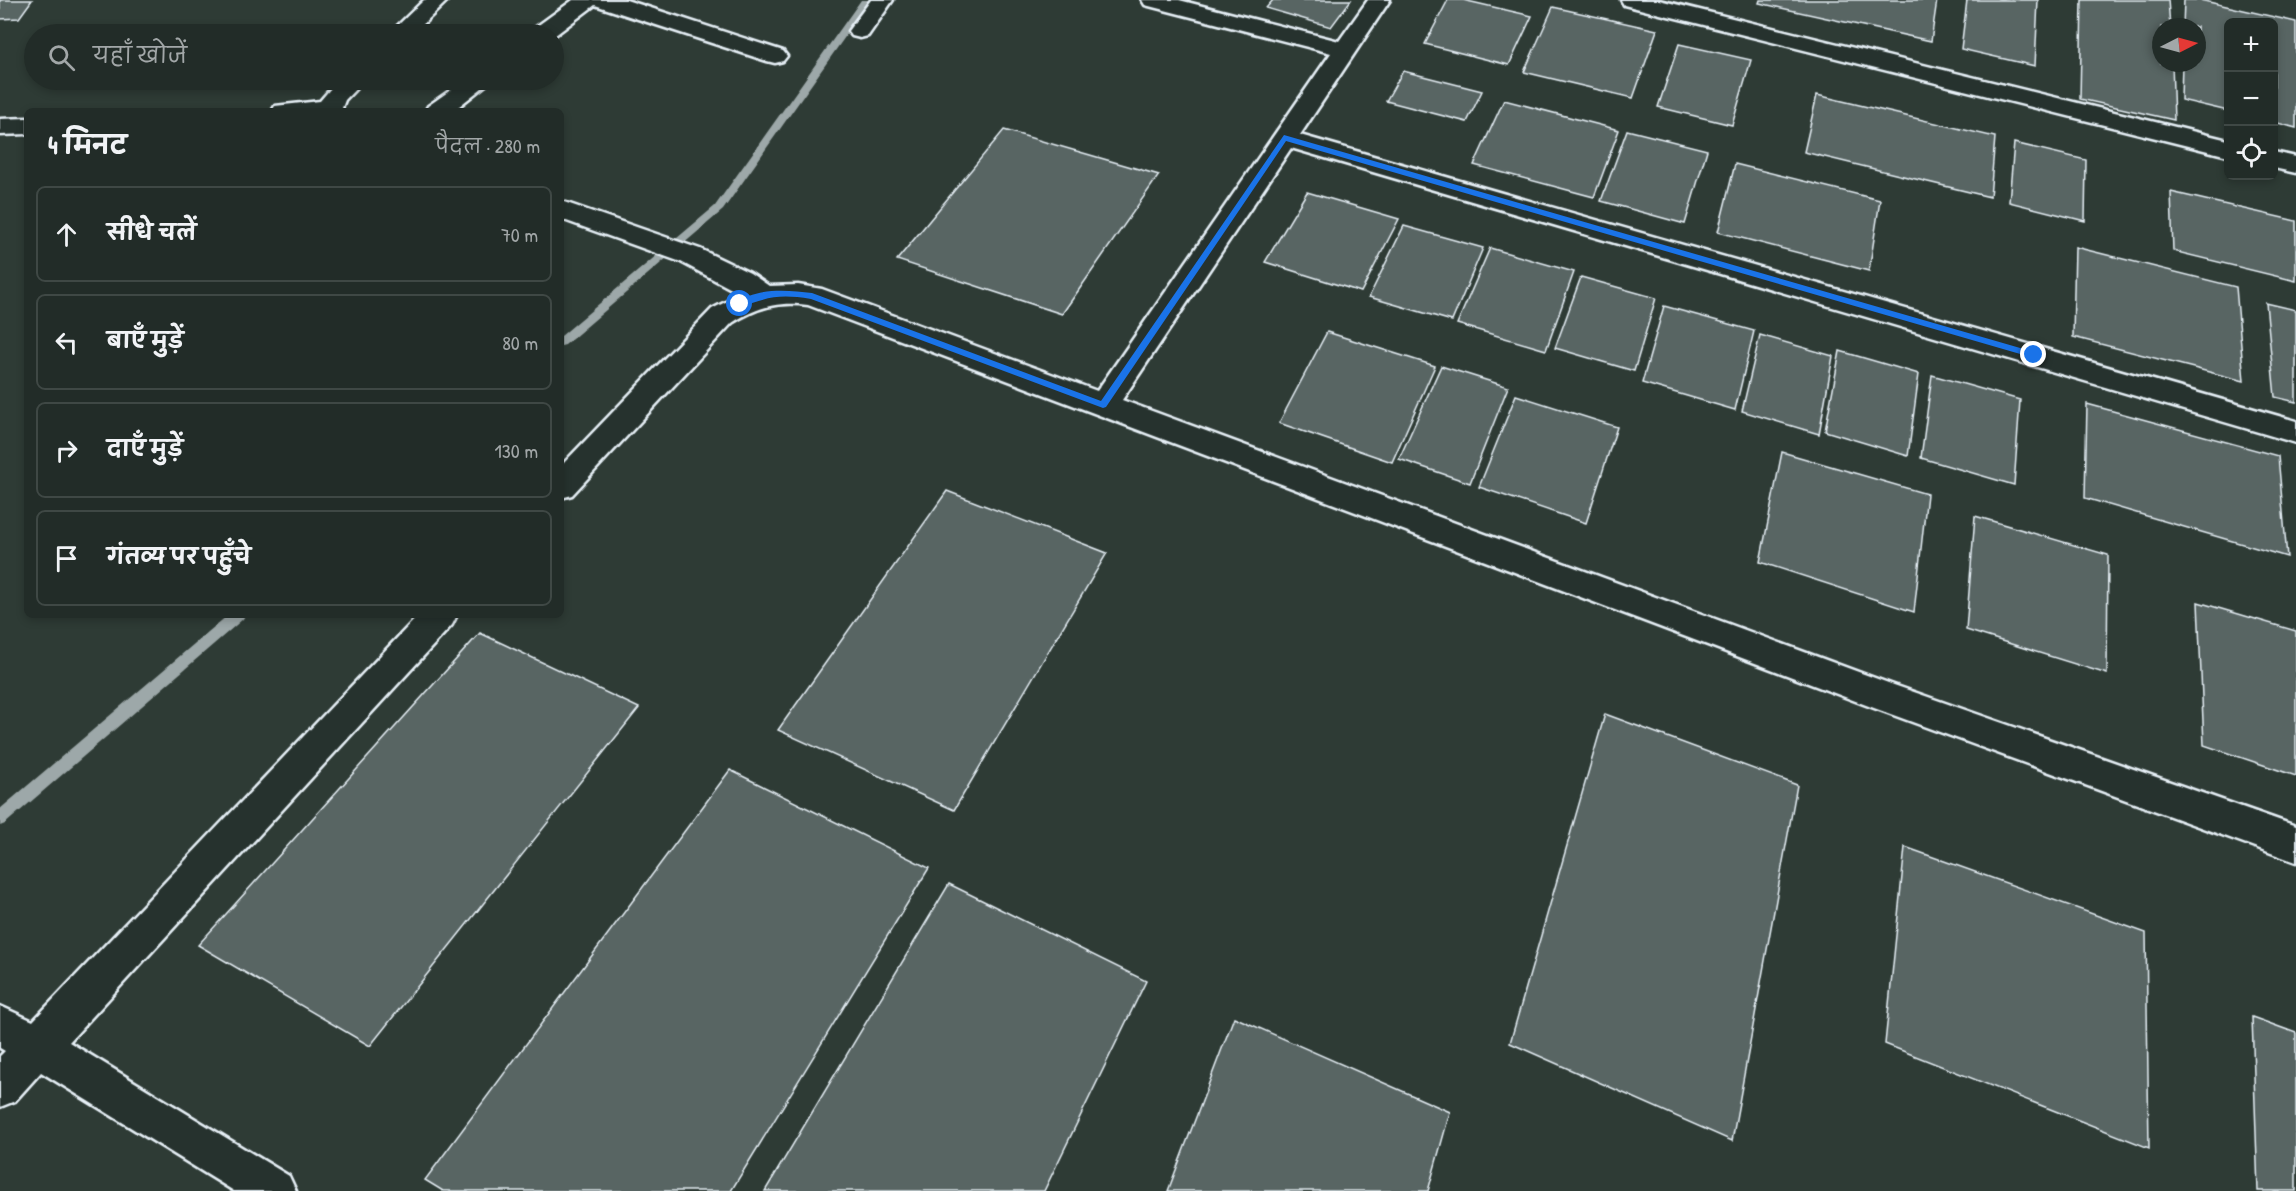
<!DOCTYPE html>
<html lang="hi">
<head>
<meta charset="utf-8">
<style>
	body { margin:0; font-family:"Patrick Hand","Playpen Sans Deva",sans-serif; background:#2a3430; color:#f1f3f6 }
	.controls { position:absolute; right:18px; top:18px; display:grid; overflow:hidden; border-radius:9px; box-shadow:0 3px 9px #0003 }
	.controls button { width:54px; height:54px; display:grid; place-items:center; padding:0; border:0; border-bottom:2px solid #3f4845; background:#222c28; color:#f1f3f6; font:30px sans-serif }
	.compass { position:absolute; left:2152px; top:18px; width:54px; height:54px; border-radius:50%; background:#222c28; box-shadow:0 3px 9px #0003; rotate:84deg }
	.stop { position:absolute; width:18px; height:18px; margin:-14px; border:4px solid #1a73e8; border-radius:50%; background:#fff }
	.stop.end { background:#1a73e8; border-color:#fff; box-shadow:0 2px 6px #0008 }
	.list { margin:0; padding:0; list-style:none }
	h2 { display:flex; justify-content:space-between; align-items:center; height:78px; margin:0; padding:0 24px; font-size:26px }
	h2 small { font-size:20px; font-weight:400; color:#a2a7a8 }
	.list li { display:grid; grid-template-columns:39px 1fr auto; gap:18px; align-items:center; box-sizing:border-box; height:96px; margin:0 12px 12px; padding:0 12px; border:2px solid #3f4845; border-radius:9px }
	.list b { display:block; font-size:22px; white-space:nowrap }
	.list em { font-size:20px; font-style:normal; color:#a2a7a8 }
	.icon { flex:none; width:33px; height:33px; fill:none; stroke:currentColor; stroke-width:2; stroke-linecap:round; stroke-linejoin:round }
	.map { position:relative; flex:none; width:2296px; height:1191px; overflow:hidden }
	.search { position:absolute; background:#222c28; box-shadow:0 3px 9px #0003; left:24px; top:24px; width:540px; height:66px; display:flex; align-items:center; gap:15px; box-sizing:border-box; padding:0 21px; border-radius:33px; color:#a2a7a8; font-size:22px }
	.panel { position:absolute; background:#222c28; box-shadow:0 3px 9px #0003; left:24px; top:108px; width:540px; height:510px; border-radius:9px }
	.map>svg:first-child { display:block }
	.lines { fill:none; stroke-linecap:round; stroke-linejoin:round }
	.stream { fill:#9da8a9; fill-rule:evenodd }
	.building { fill:#596563; stroke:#e8f1f8; stroke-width:1.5 }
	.minor-casing { stroke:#e8f1f8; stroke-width:5 }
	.minor { fill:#26332d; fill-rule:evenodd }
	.route { fill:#1a73e8 }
</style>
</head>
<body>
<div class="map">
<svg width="2296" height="1191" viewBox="0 0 2296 1191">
	<rect width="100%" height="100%" fill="#2e3b35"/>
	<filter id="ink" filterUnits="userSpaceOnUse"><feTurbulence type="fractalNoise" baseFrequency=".0167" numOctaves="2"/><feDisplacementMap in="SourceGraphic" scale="12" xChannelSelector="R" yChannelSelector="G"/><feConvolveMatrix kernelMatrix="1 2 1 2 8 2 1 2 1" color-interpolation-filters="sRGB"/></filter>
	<g filter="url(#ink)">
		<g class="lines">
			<g class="stream">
				<polygon points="861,0 871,0 723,210 565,345 561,346 561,336 715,206"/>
				<polygon points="228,615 245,615 243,619 5,824 0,826 0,809"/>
			</g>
		</g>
		<g class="building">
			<polygon points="0,0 32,0 19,18 0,19"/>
			<polygon points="1273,0 1351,0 1331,27 1266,8"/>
			<polygon points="1448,0 1463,0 1532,16 1509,65 1425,44"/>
			<polygon points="1760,0 1937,0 1931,41 1759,3"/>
			<polygon points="1967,0 2038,0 2035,66 1961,49"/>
			<polygon points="2082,0 2168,0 2170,27 2161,27 2161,63 2172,63 2174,120 2080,99"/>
			<polygon points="2184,0 2200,0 2296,22 2296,128 2274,122 2274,22 2228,22 2228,111 2181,100 2182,63 2197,63 2197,27 2183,27"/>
			<polygon points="1553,7 1657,30 1633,98 1524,72"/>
			<polygon points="1679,44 1751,60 1732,125 1658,107"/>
			<polygon points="1403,71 1482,91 1467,122 1386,101"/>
			<polygon points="1817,95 1995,137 1990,197 1804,152"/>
			<polygon points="1504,100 1619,130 1594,197 1474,165"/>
			<polygon points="1004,130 1159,175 1062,314 897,260"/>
			<polygon points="1627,130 1707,150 1685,224 1601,201"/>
			<polygon points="2014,143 2086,160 2085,221 2009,202"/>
			<polygon points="1735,164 1880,200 1869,271 1718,232"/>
			<polygon points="1307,192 1399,219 1361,292 1265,262"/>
			<polygon points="2171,192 2296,221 2296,281 2173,251"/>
			<polygon points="1404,226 1483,248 1452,321 1369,297"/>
			<polygon points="2075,247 2236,287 2244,381 2073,337"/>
			<polygon points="1490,248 1574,272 1546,350 1457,324"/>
			<polygon points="1581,277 1656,298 1634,371 1555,348"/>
			<polygon points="2266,303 2296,310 2296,402 2275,397"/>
			<polygon points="1664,306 1754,331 1735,410 1642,383"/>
			<polygon points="1327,332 1435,366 1392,462 1279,423"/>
			<polygon points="1760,335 1833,356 1819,434 1742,411"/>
			<polygon points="1840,351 1919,374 1908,456 1825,431"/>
			<polygon points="1441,366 1508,387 1470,483 1399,459"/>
			<polygon points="1932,375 2020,400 2014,485 1921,458"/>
			<polygon points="1516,395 1617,427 1586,523 1479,487"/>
			<polygon points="2087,404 2278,456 2287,557 2085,498"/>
			<polygon points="1782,452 1927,494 1914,612 1760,562"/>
			<polygon points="947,491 1107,553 954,810 778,730"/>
			<polygon points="1975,516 2108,555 2107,674 1966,630"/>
			<polygon points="2198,602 2296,631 2296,776 2204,745"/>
			<polygon points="480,633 639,708 370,1046 198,945"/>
			<polygon points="1605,714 1797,785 1732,1141 1510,1043"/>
			<polygon points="730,770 929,868 731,1191 443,1191 425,1180"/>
			<polygon points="1905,847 2146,933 2149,1148 1885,1044"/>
			<polygon points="949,884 1146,981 1044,1191 765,1191"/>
			<polygon points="1234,1017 1450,1112 1428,1191 1168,1191"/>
			<polygon points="2252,1017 2296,1033 2296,1191 2258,1191"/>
		</g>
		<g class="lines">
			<defs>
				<g id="minor">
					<polygon points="424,0 448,0 413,34 389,34"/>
					<polygon points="573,0 626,0 783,51 787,56 783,61 775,63 767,61 595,5 554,36 530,34 533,29"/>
					<polygon points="871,0 893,0 868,36 860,38 852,36 848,31"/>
					<path d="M1142,0h37l160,41 29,-41h22l-90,135 996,286v22l-1005,-295 -169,252 769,284 405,142v36l-422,-154 -1066,-403c-30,-4 -51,2 -76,18l-160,172 -11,3v-32l151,-157 29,-15 -60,-32 -120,-43v-18l139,48 50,24 19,13 29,-1 24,4 275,102 234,-338 -186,-48z"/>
					<polygon points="1621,0 1659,0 2228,140 2228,156 1624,5"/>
					<polygon points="338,80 364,80 345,100 342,108 344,111 272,111 275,106 320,101"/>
					<polygon points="465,80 492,80 453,111 425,111 428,106"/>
					<polygon points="27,118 27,134 0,135 0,119"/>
					<polygon points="2274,152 2296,157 2296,173 2274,168"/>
					<polygon points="419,615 457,615 452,625 69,1042 289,1176 296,1191 234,1191 41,1072 15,1101 0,1107 0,1056 5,1051 0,1048 0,1006 33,1021"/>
				</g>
			</defs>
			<use href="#minor" class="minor-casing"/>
			<use href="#minor" class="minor"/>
		</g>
	</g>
	<path class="route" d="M1284,135l750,217 4,3 -4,3 -748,-217 -180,266 -3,1 -292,-109c-32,-5 -42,-2 -71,8l-5,-3c21,-17 52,-14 77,-11l289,108z"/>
</svg>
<div class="controls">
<button>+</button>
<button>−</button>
<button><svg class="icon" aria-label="locate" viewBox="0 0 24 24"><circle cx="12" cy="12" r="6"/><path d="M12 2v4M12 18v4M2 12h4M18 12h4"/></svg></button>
</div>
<svg class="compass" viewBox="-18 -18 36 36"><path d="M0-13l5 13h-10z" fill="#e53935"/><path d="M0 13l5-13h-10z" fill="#a2a7a8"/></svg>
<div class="stop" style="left:740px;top:304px"></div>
<div class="stop end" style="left:2034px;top:355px"></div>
<div class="search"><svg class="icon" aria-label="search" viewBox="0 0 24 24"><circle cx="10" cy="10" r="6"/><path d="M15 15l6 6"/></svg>यहाँ खोजें</div>
<section class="panel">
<h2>4 मिनट<small>पैदल · 280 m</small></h2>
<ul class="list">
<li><svg class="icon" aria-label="ahead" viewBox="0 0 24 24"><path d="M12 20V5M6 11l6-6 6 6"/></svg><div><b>सीधे चलें</b></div><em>70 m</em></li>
<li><svg class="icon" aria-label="left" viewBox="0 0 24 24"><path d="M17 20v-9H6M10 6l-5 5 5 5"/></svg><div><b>बाएँ मुड़ें</b></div><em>80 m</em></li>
<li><svg class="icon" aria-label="right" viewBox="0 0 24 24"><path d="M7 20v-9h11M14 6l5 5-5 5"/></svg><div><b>दाएँ मुड़ें</b></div><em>130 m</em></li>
<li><svg class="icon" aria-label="arrive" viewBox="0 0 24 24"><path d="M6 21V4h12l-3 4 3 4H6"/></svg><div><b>गंतव्य पर पहुँचे</b></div></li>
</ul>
</section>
</div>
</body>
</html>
